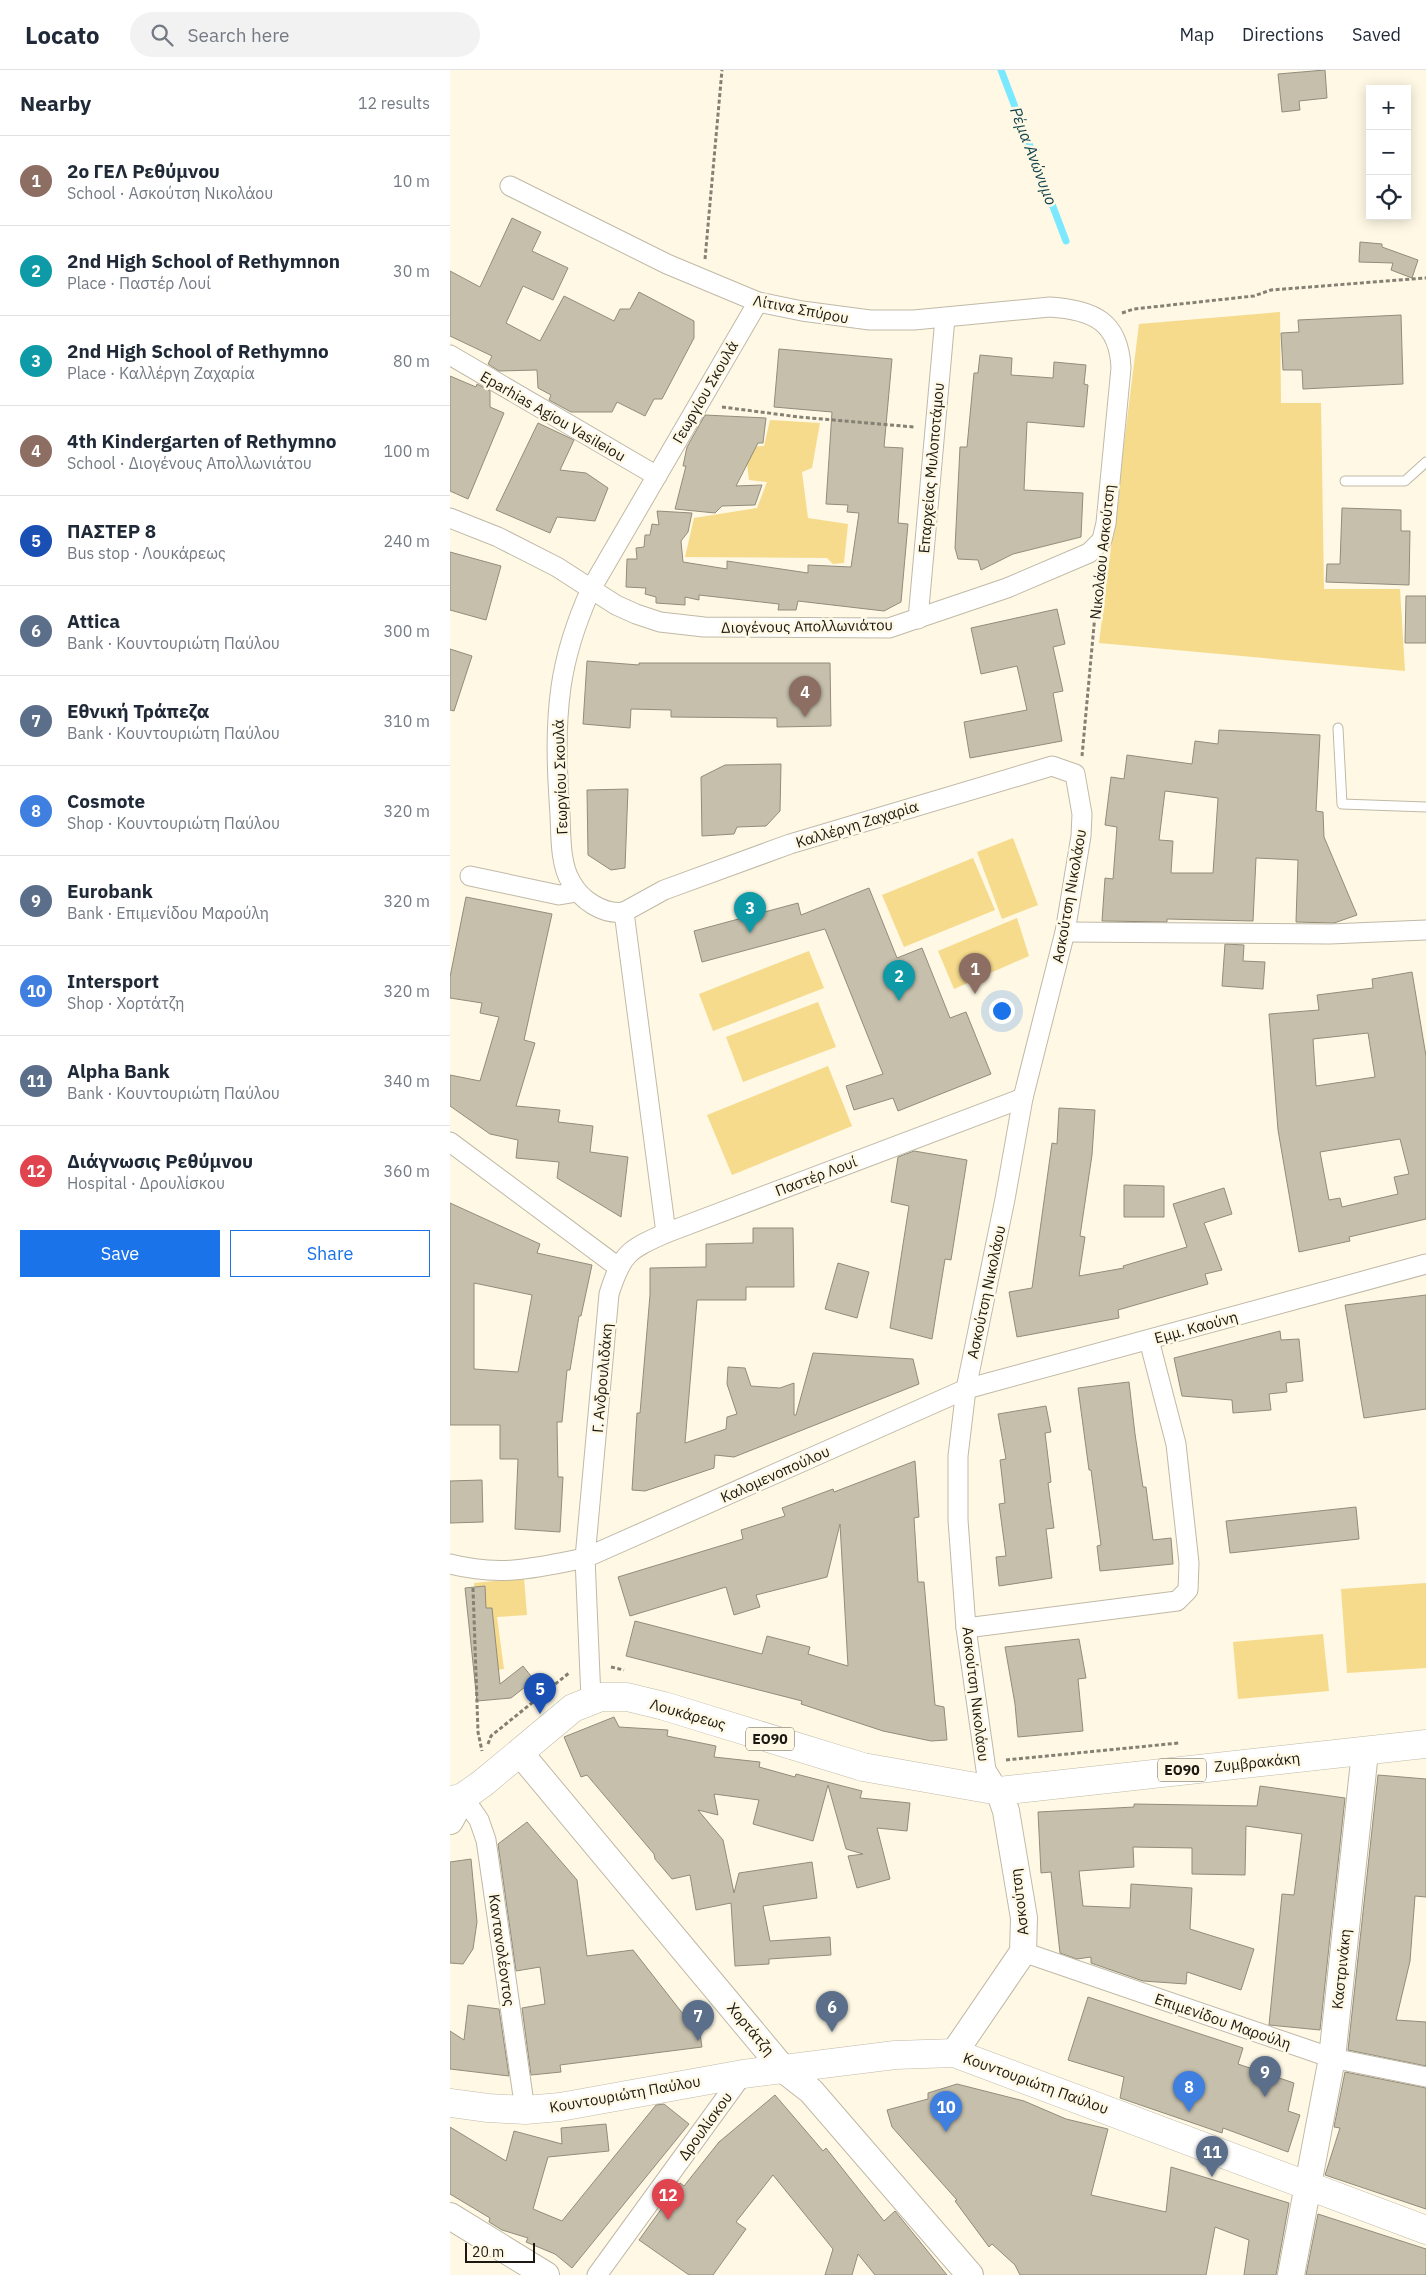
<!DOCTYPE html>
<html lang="en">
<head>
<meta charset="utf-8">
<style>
	body { margin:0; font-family:"IBM Plex Sans",sans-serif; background:#f2f2f3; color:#1f2937 }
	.controls { position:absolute; right:15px; top:15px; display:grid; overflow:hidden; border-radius:0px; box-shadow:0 2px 12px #0003 }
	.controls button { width:45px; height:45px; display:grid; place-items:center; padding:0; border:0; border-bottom:1px solid #e0e1e3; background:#fff; color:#1f2937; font:25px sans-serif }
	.scale { position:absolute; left:15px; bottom:12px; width:70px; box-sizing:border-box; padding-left:5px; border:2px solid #1b1912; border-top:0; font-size:14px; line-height:18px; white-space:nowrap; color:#1b1912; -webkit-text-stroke:4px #fef8e4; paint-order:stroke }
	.you { position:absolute; left:551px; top:940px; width:18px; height:18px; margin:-12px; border:4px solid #fff; border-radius:50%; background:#1a73e8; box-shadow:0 0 0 8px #1a73e833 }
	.badge { display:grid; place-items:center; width:32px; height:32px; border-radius:50%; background:#1a73e8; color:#fff; font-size:16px; font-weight:700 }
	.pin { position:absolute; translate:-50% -41px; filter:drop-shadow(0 1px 2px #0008) }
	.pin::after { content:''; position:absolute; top:26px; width:18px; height:15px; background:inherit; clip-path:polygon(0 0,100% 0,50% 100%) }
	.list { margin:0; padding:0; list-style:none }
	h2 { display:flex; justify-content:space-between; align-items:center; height:65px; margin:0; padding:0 20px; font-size:21px }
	h2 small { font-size:16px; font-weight:400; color:#747a83 }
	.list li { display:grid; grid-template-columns:32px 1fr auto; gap:15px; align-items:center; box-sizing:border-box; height:90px; padding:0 20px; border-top:1px solid #e0e1e3 }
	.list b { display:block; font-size:19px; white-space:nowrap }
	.list p { margin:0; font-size:16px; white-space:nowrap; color:#747a83 }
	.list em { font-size:16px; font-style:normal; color:#747a83 }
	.actions { display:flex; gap:10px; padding:15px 20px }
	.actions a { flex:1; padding:11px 0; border:1px solid #1a73e8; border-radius:0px; text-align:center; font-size:18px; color:#1a73e8 }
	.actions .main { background:#1a73e8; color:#fff }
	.icon { flex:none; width:28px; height:28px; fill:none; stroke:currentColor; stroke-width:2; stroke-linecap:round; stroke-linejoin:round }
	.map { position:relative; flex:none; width:976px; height:2205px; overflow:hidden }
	header { display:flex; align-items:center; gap:30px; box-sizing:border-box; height:70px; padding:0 25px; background:#fff; border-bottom:1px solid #e0e1e3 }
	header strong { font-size:24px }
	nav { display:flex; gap:28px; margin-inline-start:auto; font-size:18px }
	.search { width:350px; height:45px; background:#f2f2f3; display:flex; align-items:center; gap:12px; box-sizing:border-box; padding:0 18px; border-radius:28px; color:#747a83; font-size:19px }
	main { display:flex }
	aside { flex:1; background:#fff }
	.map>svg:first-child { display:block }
	.green { fill:#f6db8d }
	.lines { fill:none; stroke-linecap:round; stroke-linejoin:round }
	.stream { stroke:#7ae8fe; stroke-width:7 }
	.building { fill:#c5bfac; stroke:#928c7b; fill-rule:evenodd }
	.lane-casing { stroke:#c0b9a7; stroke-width:11 }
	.street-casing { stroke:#c0b9a7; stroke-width:21 }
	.secondary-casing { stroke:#c0b9a7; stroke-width:28 }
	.primary-casing { stroke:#c0b9a7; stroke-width:29 }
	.path { stroke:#848073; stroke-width:3; stroke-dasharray:4 2.5; stroke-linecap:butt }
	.lane { stroke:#fff; stroke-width:9 }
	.street { stroke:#fff; stroke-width:19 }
	.secondary { stroke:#fff; stroke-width:26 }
	.primary { stroke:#fff; stroke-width:28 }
	.labels { text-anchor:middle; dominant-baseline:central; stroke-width:5; stroke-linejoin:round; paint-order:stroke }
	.shield { fill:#fef8e4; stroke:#5f5c51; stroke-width:1 }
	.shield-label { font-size:14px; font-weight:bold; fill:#1b1912 }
	.street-label { font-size:15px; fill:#1b1912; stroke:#fef8e4 }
	.water-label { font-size:16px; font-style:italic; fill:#13464f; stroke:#fef8e4 }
</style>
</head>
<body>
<header>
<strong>Locato</strong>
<div class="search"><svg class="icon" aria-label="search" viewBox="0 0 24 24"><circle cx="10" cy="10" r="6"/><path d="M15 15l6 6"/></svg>Search here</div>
<nav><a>Map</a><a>Directions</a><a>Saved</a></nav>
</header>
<main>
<aside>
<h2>Nearby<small>12 results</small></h2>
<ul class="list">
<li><span class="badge" style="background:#8d6e63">1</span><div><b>2ο ΓΕΛ Ρεθύμνου</b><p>School · Ασκούτση Νικολάου</p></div><em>10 m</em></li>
<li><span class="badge" style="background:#0f9aa8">2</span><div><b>2nd High School of Rethymnon</b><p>Place · Παστέρ Λουί</p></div><em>30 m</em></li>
<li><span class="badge" style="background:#0f9aa8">3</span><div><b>2nd High School of Rethymno</b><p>Place · Καλλέργη Ζαχαρία</p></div><em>80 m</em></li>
<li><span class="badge" style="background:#8d6e63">4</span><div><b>4th Kindergarten of Rethymno</b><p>School · Διογένους Απολλωνιάτου</p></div><em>100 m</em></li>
<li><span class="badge" style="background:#1a4fb4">5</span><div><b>ΠΑΣΤΕΡ 8</b><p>Bus stop · Λουκάρεως</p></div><em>240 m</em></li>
<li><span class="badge" style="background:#5c6f8a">6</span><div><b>Attica</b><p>Bank · Κουντουριώτη Παύλου</p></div><em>300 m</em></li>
<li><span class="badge" style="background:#5c6f8a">7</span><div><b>Εθνική Τράπεζα</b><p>Bank · Κουντουριώτη Παύλου</p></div><em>310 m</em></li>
<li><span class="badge" style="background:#3f7fe0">8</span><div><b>Cosmote</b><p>Shop · Κουντουριώτη Παύλου</p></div><em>320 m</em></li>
<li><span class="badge" style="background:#5c6f8a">9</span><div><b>Eurobank</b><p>Bank · Επιμενίδου Μαρούλη</p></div><em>320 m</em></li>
<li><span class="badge" style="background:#3f7fe0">10</span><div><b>Intersport</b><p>Shop · Χορτάτζη</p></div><em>320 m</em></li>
<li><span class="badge" style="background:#5c6f8a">11</span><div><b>Alpha Bank</b><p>Bank · Κουντουριώτη Παύλου</p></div><em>340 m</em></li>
<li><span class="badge" style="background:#e0444e">12</span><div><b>Διάγνωσις Ρεθύμνου</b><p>Hospital · Δρουλίσκου</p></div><em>360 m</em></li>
</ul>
<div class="actions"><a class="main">Save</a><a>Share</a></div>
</aside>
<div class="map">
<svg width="976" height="2205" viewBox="0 0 976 2205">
	<rect width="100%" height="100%" fill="#fef8e4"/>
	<g class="green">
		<polygon points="830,242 831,333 871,333 874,519 950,519 955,601 649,573 689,254"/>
		<polygon points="320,350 370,353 362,398 352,402 358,448 398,454 394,493 383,494 377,488 235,487 244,448 307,438 317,412 299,410 295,377 314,376"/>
		<polygon points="563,768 588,835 552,849 527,782"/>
		<polygon points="523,788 545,840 454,877 432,825"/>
		<polygon points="567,848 579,886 504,919 488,881"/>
		<polygon points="359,881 374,918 263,961 249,924"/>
		<polygon points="368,932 386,977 293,1012 276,967"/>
		<polygon points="378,996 402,1056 282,1105 257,1045"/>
		<polygon points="74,1508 77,1545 47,1547 54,1599 30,1602 24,1513"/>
		<polygon points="976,1513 976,1598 897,1603 891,1519"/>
		<polygon points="873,1564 879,1621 788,1629 783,1572"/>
	</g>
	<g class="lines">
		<polyline class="stream" points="551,0 616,171"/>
	</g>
	<g class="building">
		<polygon points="875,0 877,28 849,31 850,40 832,42 828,4"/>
		<polygon points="62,148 91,162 82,181 118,198 103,230 73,216 56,253 90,271 114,226 164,251 170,239 180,239 189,222 244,251 244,268 212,329 204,329 195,346 167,332 162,342 121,342 99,330 101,325 88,318 87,300 49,301 38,294 42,286 0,266 0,201 30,217"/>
		<polygon points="910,172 932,174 932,177 968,190 962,208 941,200 943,193 909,192"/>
		<polygon points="951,245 953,314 853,319 852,300 833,300 831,263 849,262 848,250"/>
		<polygon points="329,279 442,289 434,377 453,378 448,453 458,454 451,532 434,541 348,531 346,540 328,540 329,534 249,525 249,530 235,527 235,535 206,533 206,527 195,524 196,518 176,517 177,489 187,489 186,478 194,477 195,465 200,465 202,454 209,455 207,441 242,443 238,462 231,471 233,492 277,499 277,491 358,503 358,495 401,497 409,443 397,442 398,435 376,434 382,342 324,337"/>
		<polygon points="530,285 562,288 561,305 603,308 604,292 636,295 634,314 638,315 634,357 577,352 574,420 633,423 631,467 563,484 531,500 528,490 508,489 505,478 510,377 517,377 524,303 528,303"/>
		<polygon points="0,306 26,317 27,314 40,321 40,337 54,343 18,429 0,421"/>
		<polygon points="255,345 316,348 313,373 308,373 286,416 312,415 305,435 272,436 265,443 225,439 236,396 233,396 237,377"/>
		<polygon points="88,353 124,370 110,400 136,403 158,418 145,451 107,447 100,463 46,440"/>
		<polygon points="892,438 951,440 951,461 960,461 959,515 876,512 877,494 890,494"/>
		<polygon points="0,482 51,496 36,550 0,540"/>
		<polygon points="956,526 976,526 976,573 955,573"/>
		<polygon points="607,539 615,574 603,577 613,621 603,623 612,671 520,688 514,652 577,640 567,596 531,604 521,558"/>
		<polygon points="0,579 22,586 4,641 0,640"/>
		<polygon points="137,591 189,595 189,593 380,593 381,656 327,657 327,648 221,647 221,640 181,639 180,658 133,654"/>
		<path d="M769,660l101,5 -4,76 7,1 1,25 33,78 -23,8 -38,-1 2,-62 -42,-2 -3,63 -86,-2v3l-65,-1 3,-43 8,1 4,-52 -12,-2 6,-48 13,2 3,-24 65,9 3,-23 23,3zM715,721l53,7 -5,75h-42l2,-32 -14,-1z"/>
		<polygon points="331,694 330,741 316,756 287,757 284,764 252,766 251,707 275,695"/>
		<polygon points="178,719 175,798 161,800 138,785 137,720"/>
		<polygon points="419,818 447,888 472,878 500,948 516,942 541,1004 448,1041 443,1028 404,1040 396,1016 433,1004 375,859 252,892 244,861 348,833 351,845"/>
		<polygon points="16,827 102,844 74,970 85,973 66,1036 110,1040 108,1052 143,1056 140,1082 178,1087 171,1147 107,1108 109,1092 66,1088 68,1070 40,1064 0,1036 0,1005 30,1011 49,947 30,943 32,933 0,928 0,907"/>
		<polygon points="775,874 794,875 793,891 815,892 813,919 772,916"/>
		<path d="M962,902l14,84v163l-77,18 1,4 -51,11 -21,-122 -9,-116 50,-4 -2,-15 56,-7 -1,-9zM918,963l7,44 -59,9 -3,-47zM950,1069l9,35 -15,3 4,17 -56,13 -2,-9 -11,2 -9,-48z"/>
		<polygon points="609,1038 645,1040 642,1085 630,1166 635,1167 629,1206 674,1198 673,1196 737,1177 723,1134 774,1118 782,1144 754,1153 772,1200 755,1204 758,1214 668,1240 669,1248 567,1267 559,1222 582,1218 602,1073 607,1074"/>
		<polygon points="464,1081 517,1090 501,1190 495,1189 482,1269 440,1258 459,1136 441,1132 448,1087"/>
		<polygon points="674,1115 714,1116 714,1147 674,1147"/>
		<path d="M0,1133l90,41 -3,9 55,12 -11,51h-2l-9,54h-3l-5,52h-5l1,55h5l-3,55 -45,-3 3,-70h-18v-34h-50zM24,1213l58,12 -14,77 -44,-3z"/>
		<polygon points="303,1158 343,1158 344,1217 296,1217 296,1230 247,1230 235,1373 276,1359 277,1347 287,1344 277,1314 278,1297 295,1298 301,1316 330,1318 344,1313 344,1345 346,1345 363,1283 463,1289 469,1314 284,1387 265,1385 264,1398 195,1421 182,1420 187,1343 190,1343 200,1225 200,1198 256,1197 256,1174 303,1173"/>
		<polygon points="388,1193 419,1202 407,1248 375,1239"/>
		<polygon points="976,1225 976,1339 914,1348 895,1235"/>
		<polygon points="830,1261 831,1270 849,1269 853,1311 836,1313 837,1322 819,1324 821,1340 783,1343 782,1330 732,1326 724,1288"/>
		<polygon points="679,1312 685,1364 693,1417 696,1417 703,1470 721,1468 723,1494 650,1501 647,1476 651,1475 641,1400 639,1400 628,1318"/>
		<polygon points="596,1336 601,1362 595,1363 601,1412 598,1413 604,1458 596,1459 602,1508 549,1516 546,1487 556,1486 549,1434 555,1433 550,1390 556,1389 548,1344"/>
		<polygon points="465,1391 469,1447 464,1448 468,1512 474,1512 485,1635 494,1637 497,1670 481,1671 433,1661 351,1634 352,1631 176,1586 185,1551 312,1584 317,1566 360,1577 358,1584 398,1596 390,1454 377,1507 306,1525 310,1537 284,1545 276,1517 180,1546 168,1507 293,1469 291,1460 335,1446 332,1438 383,1419 384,1422"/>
		<polygon points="32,1410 33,1452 0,1453 0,1411"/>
		<polygon points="906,1437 909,1469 780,1483 776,1451"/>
		<polygon points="35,1516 36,1538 42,1538 50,1614 73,1596 84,1610 61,1628 27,1631 15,1518"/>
		<polygon points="629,1569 636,1608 628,1609 633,1661 568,1667 565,1634 555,1577"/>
		<polygon points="164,1647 169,1657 218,1660 217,1666 266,1676 264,1687 310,1692 309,1697 345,1707 346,1704 412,1721 410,1728 460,1733 457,1761 427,1758 440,1809 407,1818 398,1786 413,1784 396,1779 378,1715 363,1771 303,1754 309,1730 264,1724 268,1745 248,1740 273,1770 284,1823 289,1803 362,1792 367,1828 313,1836 320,1871 380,1867 381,1885 319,1889 319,1894 285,1896 281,1833 246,1840 240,1805 222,1809 205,1789 204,1784 137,1705 131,1707 114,1667"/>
		<polygon points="928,1705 976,1709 976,1827 965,1826 960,1891 946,1950 976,1952 976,1996 898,1980"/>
		<polygon points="810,1716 895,1728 870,1960 819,1955 832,1824 844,1825 852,1764 796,1756 795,1805 742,1804 742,1778 683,1777 684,1797 629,1801 633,1836 680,1838 681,1814 742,1818 740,1859 804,1879 791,1920 737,1902 736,1914 693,1911 641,1893 641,1887 627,1889 610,1883 601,1802 591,1803 588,1742 684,1737 684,1734 807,1736"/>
		<polygon points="77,1752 127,1810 137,1886 183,1880 244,1958 249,1957 252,1977 110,1995 111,2002 81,2005 72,1938 95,1934 90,1897 66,1901 48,1774"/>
		<polygon points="21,1789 27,1852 23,1879 13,1894 0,1893 0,1792"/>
		<polygon points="638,1927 793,1978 788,1994 844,2013 838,2041 850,2045 838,2082 773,2058 772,2063 670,2028 674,2007 618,1990"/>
		<polygon points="18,1935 49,1939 59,2006 0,1999 0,1961 14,1970"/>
		<polygon points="895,2002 976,2018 976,2139 875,2105 890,2058 884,2057"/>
		<polygon points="507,2014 574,2031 616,2049 658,2059 641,2125 716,2142 721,2097 839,2133 826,2205 794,2205 799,2170 765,2157 756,2205 570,2205 565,2195 542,2174 539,2177 505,2131 507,2130 442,2057 437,2040 478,2029 478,2023"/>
		<polygon points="325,2025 373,2081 376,2078 434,2151 445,2141 497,2205 425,2205 408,2184 402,2205 375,2205 383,2179 323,2105 286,2152 296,2159 263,2205 239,2205 189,2170 230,2113 234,2116 269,2072"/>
		<polygon points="214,2034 239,2054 122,2198 105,2184 76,2172 78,2168 52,2160 39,2152 40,2148 0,2124 0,2057 56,2091 64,2061 112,2074 111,2058 156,2054 159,2081 98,2087 83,2139 112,2151 206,2035"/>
		<polygon points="868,2144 976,2179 976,2205 856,2205"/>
	</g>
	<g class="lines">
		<defs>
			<g id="lane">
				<polyline points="895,411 955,411 976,392"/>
				<polyline points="888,658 892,734 976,737"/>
			</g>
			<g id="street">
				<polyline points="0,285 207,406"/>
				<path d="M0,448l48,19 59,30 59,38 20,9 24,8 44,5 185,1 118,-40 82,-35 13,-13 4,-17 15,-155c-2,-47 -28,-58 -71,-61l-136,13h-44l-68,-9 -44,-9 -91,-38 -157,-78"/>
				<polyline points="468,549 495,248"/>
				<polyline points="20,806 109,825 127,822"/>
				<polyline points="174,842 214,820 340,774 602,696 625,704 632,744 631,766 615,862 573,1028 555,1129 516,1319 508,1386 508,1450 516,1558 536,1700 549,1721"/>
				<polyline points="615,862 880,864 976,860"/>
				<polyline points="0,1072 168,1197"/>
				<path d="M216,1163l-42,-321c-21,3 -43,-12 -53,-30 -11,-18 -10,-46 -11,-67 -3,-43 -5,-85 1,-128 5,-35 16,-67 30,-98l167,-287"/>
				<path d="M0,1494c50,13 86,4 135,-6l381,-169 460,-125"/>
				<polyline points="516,1558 727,1531 738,1520 739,1493 726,1374 699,1270"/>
				<path d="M141,1629l-6,-141 24,-264c13,-41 19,-44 57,-61l357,-135"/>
				<polyline points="13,1727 29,1750 36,1770 75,2040"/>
				<polyline points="573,1882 882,1988 976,2007"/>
				<polyline points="147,2205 293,2004"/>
			</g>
			<g id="secondary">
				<polyline points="70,1683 334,2000 361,2021 520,2205"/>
				<polyline points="0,1751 13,1727"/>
				<polyline points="504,1983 573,1882 574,1848 556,1741 549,1721"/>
				<polyline points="0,2146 96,2205"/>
				<polyline points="841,2205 882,1988 915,1682"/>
			</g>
			<g id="primary">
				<polyline points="0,1731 13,1727 33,1713 123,1638 151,1627 177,1627 214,1636 413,1697 549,1721 976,1674"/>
				<polyline points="0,2033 38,2038 75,2040 110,2037 293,2004 445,1985 504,1983 976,2160"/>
			</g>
		</defs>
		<use href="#lane" class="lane-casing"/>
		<use href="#street" class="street-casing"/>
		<use href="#secondary" class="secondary-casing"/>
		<use href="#primary" class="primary-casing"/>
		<g class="path">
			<polyline points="255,189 272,0"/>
			<polyline points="672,243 684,239 804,226 821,220 976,208"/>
			<polyline points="272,337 349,347 464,357"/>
			<polyline points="632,686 649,501"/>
			<polyline points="23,1518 28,1662 32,1681"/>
			<polyline points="161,1597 174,1600"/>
			<polyline points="38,1674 41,1666 119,1603"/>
			<polyline points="556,1690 729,1673"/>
		</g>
		<use href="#lane" class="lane"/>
		<use href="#street" class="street"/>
		<use href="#secondary" class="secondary"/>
		<use href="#primary" class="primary"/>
	</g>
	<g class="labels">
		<g class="shield">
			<rect x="296" y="1657.5" width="48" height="23" rx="4"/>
			<rect x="708" y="1688.5" width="48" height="23" rx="4"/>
		</g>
		<g class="shield-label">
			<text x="320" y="1669">ΕΟ90</text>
			<text x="732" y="1700">ΕΟ90</text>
		</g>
		<g class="street-label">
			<text transform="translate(351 239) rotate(11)">Λίτινα Σπύρου</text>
			<text transform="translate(255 322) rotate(-60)">Γεωργίου Σκουλά</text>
			<text transform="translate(103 346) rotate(30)">Eparhias Agiou Vasileiou</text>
			<text transform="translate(481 398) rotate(-85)">Επαρχείας Μυλοποτάμου</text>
			<text transform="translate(652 482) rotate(-84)">Νικολάου Ασκούτση</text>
			<text transform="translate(357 556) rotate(-1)">Διογένους Απολλωνιάτου</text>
			<text transform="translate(110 707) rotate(-92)">Γεωργίου Σκουλά</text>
			<text transform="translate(407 754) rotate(-17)">Καλλέργη Ζαχαρία</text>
			<text transform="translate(619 826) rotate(-80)">Ασκούτση Νικολάου</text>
			<text transform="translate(366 1106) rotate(-21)">Παστέρ Λουί</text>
			<text transform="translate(536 1222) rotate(-78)">Ασκούτση Νικολάου</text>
			<text transform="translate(746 1257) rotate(-15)">Εμμ. Καούνη</text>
			<text transform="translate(152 1308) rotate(-85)">Γ. Ανδρουλιδάκη</text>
			<text transform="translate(325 1404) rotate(-24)">Καλομενοπούλου</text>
			<text transform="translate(526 1624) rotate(83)">Ασκούτση Νικολάου</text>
			<text transform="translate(238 1644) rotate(16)">Λουκάρεως</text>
			<text transform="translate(807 1692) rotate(-6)">Ζυμβρακάκη</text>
			<text transform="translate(569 1832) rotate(-97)">Ασκούτση</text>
			<text transform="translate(52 1880) rotate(82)">Καντανολέοντος</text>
			<text transform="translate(891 1899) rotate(-84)">Καστρινάκη</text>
			<text transform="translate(773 1951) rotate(19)">Επιμενίδου Μαρούλη</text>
			<text transform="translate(301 1959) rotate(50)">Χορτάτζη</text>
			<text transform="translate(586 2013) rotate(20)">Κουντουριώτη Παύλου</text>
			<text transform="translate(175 2024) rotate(-10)">Κουντουριώτη Παύλου</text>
			<text transform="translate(255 2056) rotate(-54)">Δρουλίσκου</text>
		</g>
		<g class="water-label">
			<text transform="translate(584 86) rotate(69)">Ρέμα Ανώνυμο</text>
		</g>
	</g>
</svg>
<div class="controls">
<button>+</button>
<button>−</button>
<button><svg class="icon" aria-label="locate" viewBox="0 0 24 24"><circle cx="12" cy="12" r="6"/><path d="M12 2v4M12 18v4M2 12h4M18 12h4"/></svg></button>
</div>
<div class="scale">20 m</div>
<div class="you"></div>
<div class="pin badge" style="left:525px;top:924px;background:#8d6e63">1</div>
<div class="pin badge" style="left:449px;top:931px;background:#0f9aa8">2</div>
<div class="pin badge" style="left:300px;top:863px;background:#0f9aa8">3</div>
<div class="pin badge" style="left:355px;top:647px;background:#8d6e63">4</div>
<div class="pin badge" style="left:90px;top:1644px;background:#1a4fb4">5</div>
<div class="pin badge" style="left:382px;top:1962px;background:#5c6f8a">6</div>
<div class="pin badge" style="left:248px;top:1971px;background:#5c6f8a">7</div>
<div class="pin badge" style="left:739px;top:2042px;background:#3f7fe0">8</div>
<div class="pin badge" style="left:815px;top:2027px;background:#5c6f8a">9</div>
<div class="pin badge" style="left:496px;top:2062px;background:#3f7fe0">10</div>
<div class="pin badge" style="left:762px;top:2107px;background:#5c6f8a">11</div>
<div class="pin badge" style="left:218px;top:2150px;background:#e0444e">12</div>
</div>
</main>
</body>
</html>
